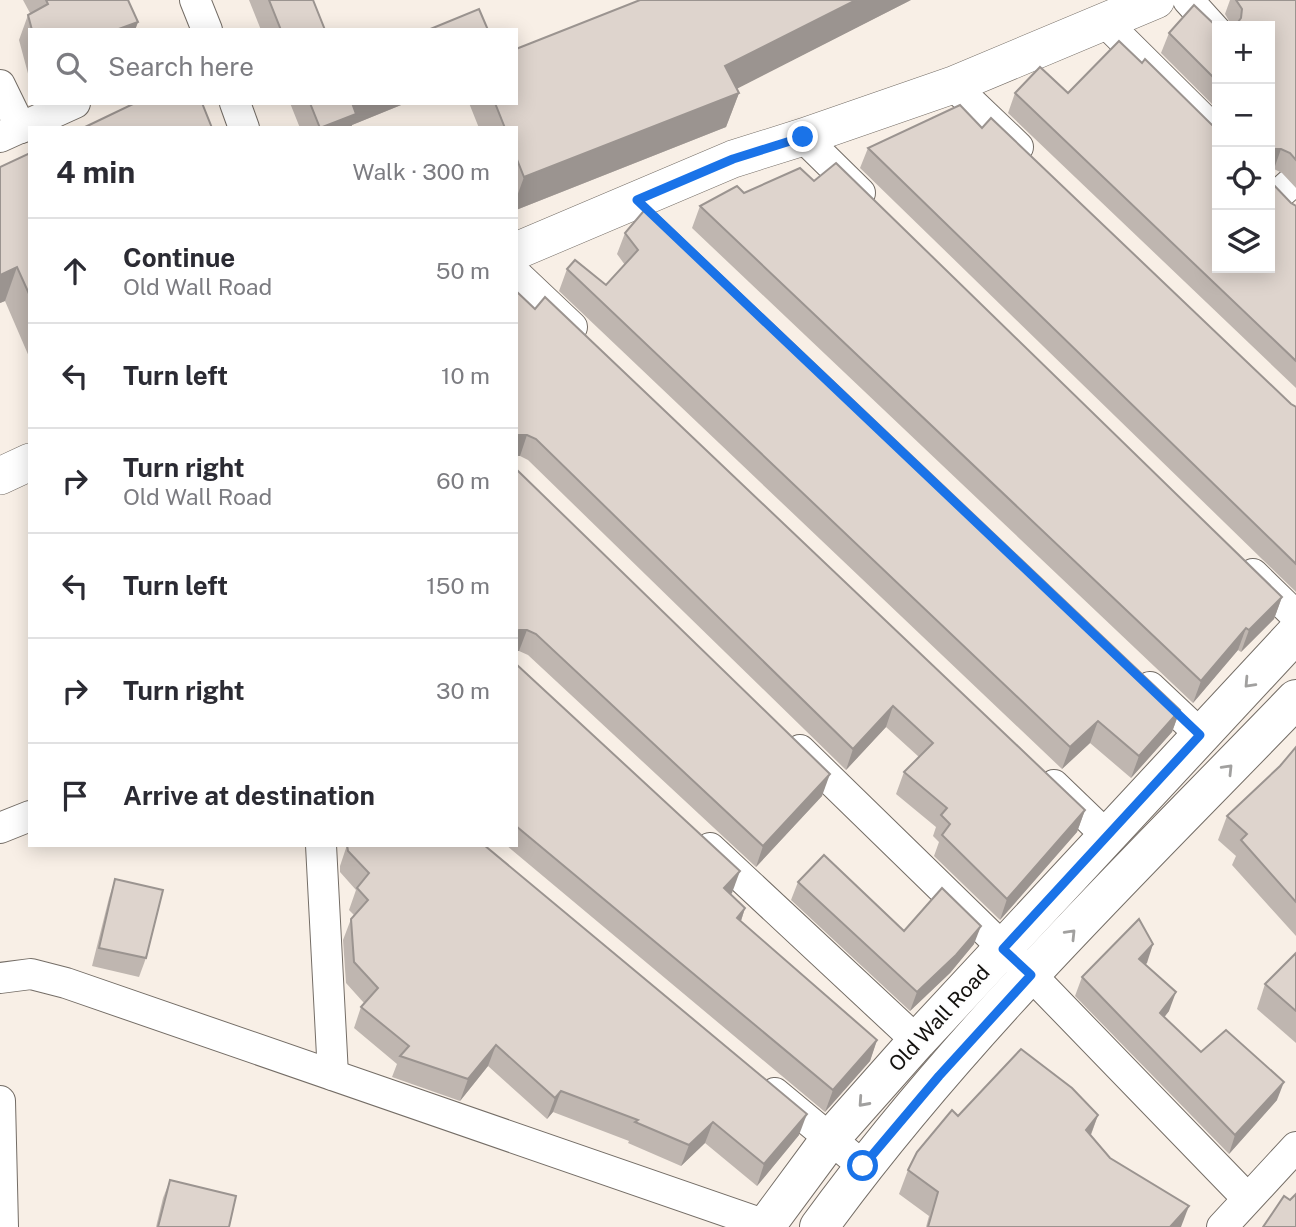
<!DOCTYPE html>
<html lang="en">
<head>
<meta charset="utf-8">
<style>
	body { margin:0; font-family:"Public Sans",sans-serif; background:#f7f7f7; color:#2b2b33 }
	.controls { position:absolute; right:21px; top:21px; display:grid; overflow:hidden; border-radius:0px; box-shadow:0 4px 18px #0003 }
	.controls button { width:63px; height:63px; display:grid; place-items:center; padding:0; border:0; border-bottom:2px solid #e1e1e2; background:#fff; color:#2b2b33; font:35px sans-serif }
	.stop { position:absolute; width:21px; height:21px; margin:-16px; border:5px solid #1a73e8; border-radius:50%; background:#fff }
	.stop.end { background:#1a73e8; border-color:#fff; box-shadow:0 2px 7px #0008 }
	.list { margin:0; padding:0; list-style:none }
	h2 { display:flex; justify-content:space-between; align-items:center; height:91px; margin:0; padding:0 28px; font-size:30px }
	h2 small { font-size:23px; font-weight:400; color:#7c7c81 }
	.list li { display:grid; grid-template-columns:46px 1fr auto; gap:21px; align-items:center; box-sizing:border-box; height:105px; padding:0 28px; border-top:2px solid #e1e1e2 }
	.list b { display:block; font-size:26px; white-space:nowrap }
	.list p { margin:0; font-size:23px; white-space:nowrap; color:#7c7c81 }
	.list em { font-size:23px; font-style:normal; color:#7c7c81 }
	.icon { flex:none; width:38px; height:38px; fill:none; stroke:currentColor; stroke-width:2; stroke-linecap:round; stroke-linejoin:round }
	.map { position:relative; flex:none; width:1296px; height:1227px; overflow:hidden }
	.search { position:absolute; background:#fff; box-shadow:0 4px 18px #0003; left:28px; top:28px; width:490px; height:77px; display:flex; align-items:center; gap:18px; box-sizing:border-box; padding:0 24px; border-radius:0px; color:#7c7c81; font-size:26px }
	.panel { position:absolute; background:#fff; box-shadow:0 4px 18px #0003; left:28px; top:126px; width:490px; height:721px; border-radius:0px }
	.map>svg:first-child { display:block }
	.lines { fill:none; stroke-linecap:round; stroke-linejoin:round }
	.minor-casing { stroke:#746d66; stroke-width:32 }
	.tertiary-casing { stroke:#746d66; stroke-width:38 }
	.primary-casing { stroke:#746d66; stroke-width:40 }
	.minor { stroke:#fff; stroke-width:30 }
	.tertiary { stroke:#fff; stroke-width:37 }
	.primary { stroke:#fff; stroke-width:38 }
	.wall { fill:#bfb6b0 }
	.shaded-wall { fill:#9b9490 }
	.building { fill:#ded4cd; stroke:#9b9490; stroke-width:2 }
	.oneway { stroke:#a1a09f }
	.route { stroke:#1a73e8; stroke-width:9 }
	.labels { text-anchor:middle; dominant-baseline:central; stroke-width:5; stroke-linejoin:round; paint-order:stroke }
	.street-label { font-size:21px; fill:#14120f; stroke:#fefefe }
</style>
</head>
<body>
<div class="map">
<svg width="1296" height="1227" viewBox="0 0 1296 1227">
	<rect width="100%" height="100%" fill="#f8efe6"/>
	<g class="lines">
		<defs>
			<g id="minor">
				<polyline points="195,0 207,30"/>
				<polyline points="1188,0 1217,32"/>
				<polyline points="1105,22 1217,133"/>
				<polyline points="0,85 21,128"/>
				<polyline points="953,85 1018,147"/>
				<polyline points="235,103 244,128"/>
				<polyline points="0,137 75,103"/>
				<polyline points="803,137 860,193"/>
				<polyline points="1279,194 1296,179"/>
				<polyline points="516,274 572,327"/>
				<polyline points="1253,574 1296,616"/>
				<polyline points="1150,687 1201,735"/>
				<polyline points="800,750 1031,975 1247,1198"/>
				<polyline points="1054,785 1107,836"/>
				<polyline points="0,828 30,816"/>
				<polyline points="321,845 333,1075"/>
				<polyline points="710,848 917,1041"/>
				<polyline points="0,978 31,974 66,983 766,1225"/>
				<polyline points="775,1093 863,1166"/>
				<polyline points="0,1101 3,1227"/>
				<polyline points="1222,1227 1296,1147"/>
			</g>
			<g id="tertiary">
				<polyline points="516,251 733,159 803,137 953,85 1156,0"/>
				<polyline points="0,476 30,462"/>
			</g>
			<g id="primary">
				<polyline points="765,1227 830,1139 917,1041 1296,633"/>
				<path d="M819,1227c138,-190 314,-359 477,-528"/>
			</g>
		</defs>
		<use href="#minor" class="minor-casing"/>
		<use href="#tertiary" class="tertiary-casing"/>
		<use href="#primary" class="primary-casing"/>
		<use href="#minor" class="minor"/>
		<use href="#tertiary" class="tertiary"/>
		<use href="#primary" class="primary"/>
	</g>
	<g class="wall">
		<polygon points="23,0 128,0 138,22 135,30 30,30 30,81 19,40 28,15 30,13"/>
		<polygon points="249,0 313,0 325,30 261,30"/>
		<polygon points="911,0 737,88 739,93 726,127 516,210 516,128 479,128 469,103 516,103"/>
		<polygon points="1230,0 1296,0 1296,188 1282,173 1274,169 1232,26 1225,14"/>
		<polygon points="1217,27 1217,109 1161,53 1169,33"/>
		<polygon points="1142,63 1212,125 1291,203 1296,206 1296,388 1008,113 1015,93 1068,93"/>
		<polygon points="290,103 406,103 352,125 351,128 300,128"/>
		<polygon points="982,128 1291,404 1296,407 1296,592 860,168 868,148"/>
		<polygon points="30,153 30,359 5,301 0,303 0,167"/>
		<polygon points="814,181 1282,597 1274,619 1241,652 1238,650 1193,703 692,228 700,206 744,193"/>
		<polygon points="625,233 1180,710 1172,732 1131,778 1090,743 1062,769 559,291 567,269 606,285 625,265 617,254"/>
		<polygon points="516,291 535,309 1085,810 1077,832 1000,920 934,856 939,842 933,836 936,827 896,794 904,772 919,757 886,727 846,770 528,460 520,456 516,456"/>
		<polygon points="516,469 822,796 756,867 528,655 519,651"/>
		<polygon points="516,664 732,893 730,894 745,908 741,921 877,1040 870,1061 825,1112 506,845 516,845"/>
		<polygon points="1296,747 1296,936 1232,865 1236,856 1218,840 1227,816 1280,766"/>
		<polygon points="347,845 799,1135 757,1186 705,1143 681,1166 628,1143 629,1141 553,1112 547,1119 488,1066 460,1101 392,1077 397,1064 354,1028 361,1007 364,1003 346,983 343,940 351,919 354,915 349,910 356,890 340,872 340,866"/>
		<polygon points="115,879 146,958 139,977 92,966 109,898"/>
		<polygon points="798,882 904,931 974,944 950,973 910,1011 791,900"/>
		<polygon points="1153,944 1145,965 1169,1011 1164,1017 1201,1052 1277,1100 1229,1154 1075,996 1082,977"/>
		<polygon points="1296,953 1296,1043 1257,1009 1265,984"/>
		<polygon points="1098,1115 1091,1135 1110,1158 1181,1227 926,1227 929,1216 899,1194 908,1170 958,1116"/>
		<polygon points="170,1180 229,1227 156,1227 163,1198"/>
	</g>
	<g class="shaded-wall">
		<polygon points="856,0 911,0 713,101 725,66"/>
		<polygon points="138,22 135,30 116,30"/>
		<polygon points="739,93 726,127 516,210 516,199 524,177"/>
		<polygon points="351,103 406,103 352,125 351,128 321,128"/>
		<polygon points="1273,149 1281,149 1274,169 1270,169 1270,151"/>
		<polygon points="17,267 5,301 0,303 0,275"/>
		<polygon points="518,435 527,435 520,456 516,456 516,436"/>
		<polygon points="1282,597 1274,619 1241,652 1249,630"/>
		<polygon points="1246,628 1238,650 1193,703 1201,681"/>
		<polygon points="519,630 527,630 519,651 516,651 516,632"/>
		<polygon points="893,706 886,727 846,770 853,749"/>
		<polygon points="1180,710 1172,732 1131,778 1139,756"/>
		<polygon points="1098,721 1090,743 1062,769 1070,747"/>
		<polygon points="830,774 822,796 756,867 763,846"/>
		<polygon points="1085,810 1077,832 1000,920 1007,899"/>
		<polygon points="740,871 732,893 716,909 724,888"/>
		<polygon points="745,908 738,930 737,918"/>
		<polygon points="981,926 974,944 950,973 910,1011 917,992"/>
		<polygon points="1153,944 1147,963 1133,978 1139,959"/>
		<polygon points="1176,992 1169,1011 1153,1032 1160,1013"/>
		<polygon points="877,1040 870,1061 825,1112 833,1090"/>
		<polygon points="496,1045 488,1066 460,1101 468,1079"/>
		<polygon points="1284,1082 1277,1100 1229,1154 1235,1135"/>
		<polygon points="561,1091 553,1112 547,1119 555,1098"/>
		<polygon points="807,1114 799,1135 757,1186 764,1164"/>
		<polygon points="1098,1115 1089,1139 1086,1130"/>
		<polygon points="713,1122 705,1143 681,1166 689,1145"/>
		<polygon points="1189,1206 1181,1227 1170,1227"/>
	</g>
	<g class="building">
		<polygon points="46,0 128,0 138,22 116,30 32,30 28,15 48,4"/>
		<polygon points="269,0 313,0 325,30 281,30"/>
		<polygon points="640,0 856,0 725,66 739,93 524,177 516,157 516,128 505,128 495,103 516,103 516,49"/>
		<polygon points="1236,0 1296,0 1296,160 1290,153 1281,149 1273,149 1270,151 1270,26 1233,26 1236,25 1241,18 1242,9"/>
		<polygon points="1194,5 1217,27 1217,81 1169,33"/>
		<polygon points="479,9 488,30 428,30"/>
		<polygon points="1119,41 1142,63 1145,59 1212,125 1217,128 1217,268 1270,268 1270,181 1291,203 1296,206 1296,361 1015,93 1040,67 1068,93"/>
		<polygon points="135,103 202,103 212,128 83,128"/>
		<polygon points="310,103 352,103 356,114 320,128"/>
		<polygon points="960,105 982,128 991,118 1291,404 1296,407 1296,564 868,148"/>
		<polygon points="30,153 30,296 17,267 0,275 0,167"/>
		<polygon points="836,163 1282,597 1249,630 1246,628 1201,681 700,206 737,186 744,193 800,168 814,181"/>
		<polygon points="648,206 1180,710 1139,756 1098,721 1070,747 567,269 575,260 606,285 638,250 625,233"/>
		<polygon points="516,291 535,309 545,297 1085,810 1007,899 942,835 950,824 941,815 947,808 904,772 933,743 893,706 853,749 536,439 527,435 518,435 516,436"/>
		<polygon points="516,469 830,774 763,846 536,634 527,630 519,630 516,632"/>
		<polygon points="516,664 740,871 724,888 745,908 737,918 877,1040 833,1090 516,826"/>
		<polygon points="1296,747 1296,902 1241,840 1247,834 1227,816 1280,766"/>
		<polygon points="347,845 484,845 807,1114 764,1164 713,1122 689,1145 635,1122 638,1120 561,1091 555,1098 496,1045 468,1079 400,1056 409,1046 361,1007 378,988 354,962 351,919 368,900 357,888 369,873 348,851"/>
		<polygon points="824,855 904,931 942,888 981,926 956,955 917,992 798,882"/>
		<polygon points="115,879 163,890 146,958 99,948"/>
		<polygon points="1139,919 1153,944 1139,959 1176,992 1160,1013 1201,1052 1226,1030 1284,1082 1235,1135 1082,977"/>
		<polygon points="1296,953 1296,1011 1265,984"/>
		<polygon points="1021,1049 1072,1088 1098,1115 1086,1130 1110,1158 1189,1206 1170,1227 928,1227 938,1192 908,1170 917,1152 952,1110 958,1116"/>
		<polygon points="170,1180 236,1196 229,1227 158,1227"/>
		<polygon points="1296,1194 1296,1227 1263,1227 1284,1196 1290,1200"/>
	</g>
	<defs><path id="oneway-chevron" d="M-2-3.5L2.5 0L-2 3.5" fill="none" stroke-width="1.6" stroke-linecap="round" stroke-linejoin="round" transform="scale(1.75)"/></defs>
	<g class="oneway">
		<use href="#oneway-chevron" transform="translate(1249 683) rotate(133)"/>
		<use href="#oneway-chevron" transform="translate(1228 769) rotate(-46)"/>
		<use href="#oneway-chevron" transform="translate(1071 934) rotate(-46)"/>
		<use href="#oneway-chevron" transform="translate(863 1102) rotate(132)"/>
	</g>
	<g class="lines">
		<polyline class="route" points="803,137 733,159 637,200 1200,735 1003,949 1031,975 939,1076 863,1166"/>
	</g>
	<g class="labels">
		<g class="street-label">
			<text transform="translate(939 1018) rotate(-47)">Old Wall Road</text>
		</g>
	</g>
</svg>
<div class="controls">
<button>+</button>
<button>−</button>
<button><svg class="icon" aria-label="locate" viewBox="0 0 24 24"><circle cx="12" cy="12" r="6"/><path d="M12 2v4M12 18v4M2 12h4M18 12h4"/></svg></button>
<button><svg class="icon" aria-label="layers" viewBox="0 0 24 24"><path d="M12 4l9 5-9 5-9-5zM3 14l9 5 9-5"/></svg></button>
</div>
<div class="stop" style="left:863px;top:1166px"></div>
<div class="stop end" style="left:803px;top:137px"></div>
<div class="search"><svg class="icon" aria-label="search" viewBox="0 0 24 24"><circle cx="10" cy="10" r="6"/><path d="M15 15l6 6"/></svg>Search here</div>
<section class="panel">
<h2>4 min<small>Walk · 300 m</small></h2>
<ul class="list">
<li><svg class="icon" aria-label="ahead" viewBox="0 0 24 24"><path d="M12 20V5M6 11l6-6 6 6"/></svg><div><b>Continue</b><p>Old Wall Road</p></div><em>50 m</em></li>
<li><svg class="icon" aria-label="left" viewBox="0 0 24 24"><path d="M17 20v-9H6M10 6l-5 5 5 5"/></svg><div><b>Turn left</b></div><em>10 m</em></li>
<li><svg class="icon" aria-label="right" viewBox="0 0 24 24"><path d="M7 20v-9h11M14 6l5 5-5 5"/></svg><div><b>Turn right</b><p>Old Wall Road</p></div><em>60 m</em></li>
<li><svg class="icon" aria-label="left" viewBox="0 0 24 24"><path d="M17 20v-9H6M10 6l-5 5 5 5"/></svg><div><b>Turn left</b></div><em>150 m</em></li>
<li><svg class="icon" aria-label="right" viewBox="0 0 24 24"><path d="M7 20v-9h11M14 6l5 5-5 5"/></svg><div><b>Turn right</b></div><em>30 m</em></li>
<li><svg class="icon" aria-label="arrive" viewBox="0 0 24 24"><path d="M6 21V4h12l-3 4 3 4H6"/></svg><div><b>Arrive at destination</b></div></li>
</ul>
</section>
</div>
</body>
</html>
